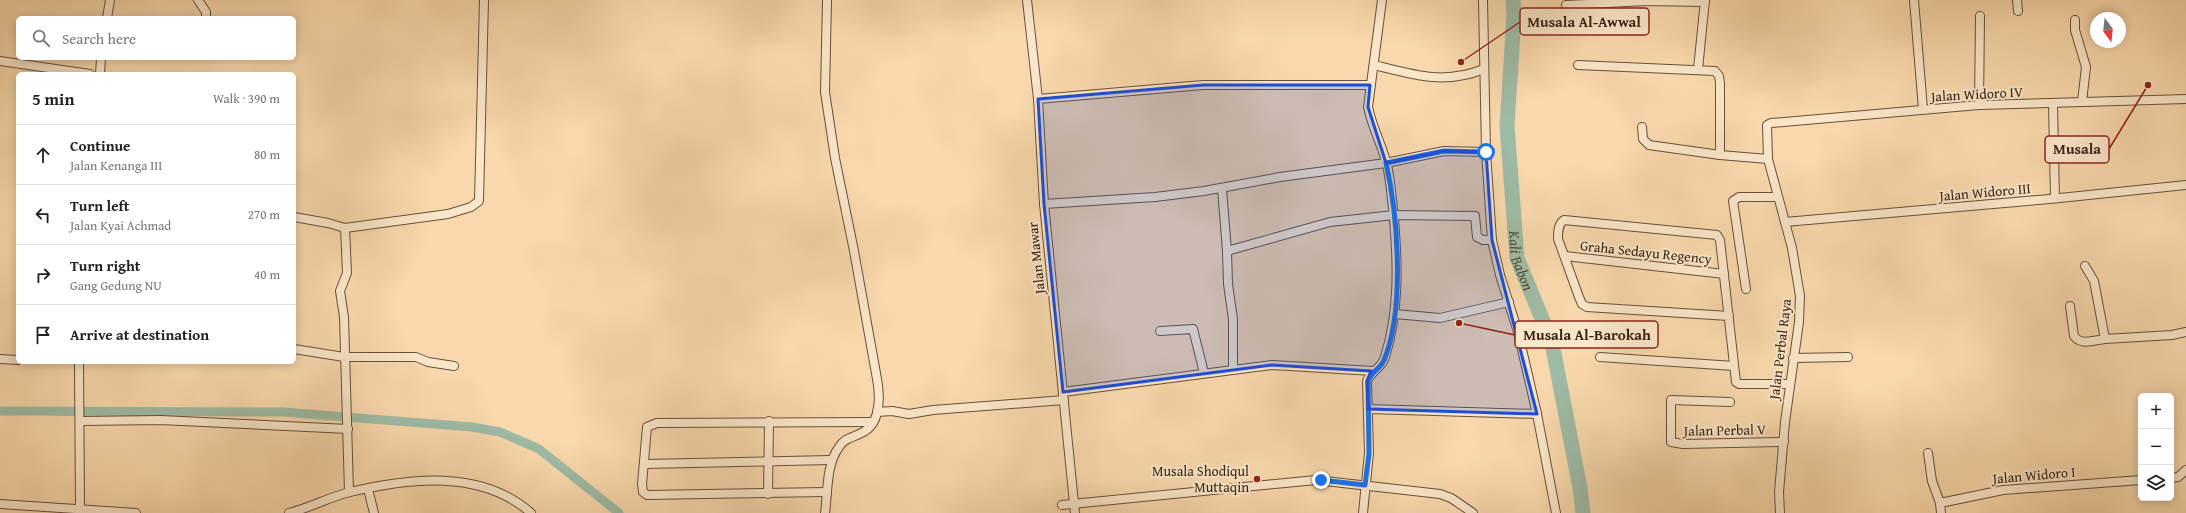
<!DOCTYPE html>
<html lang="en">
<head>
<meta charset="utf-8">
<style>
	body { margin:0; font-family:"Gentium Book Plus",serif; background:#f6f6f6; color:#222 }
	.controls { position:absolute; right:12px; bottom:12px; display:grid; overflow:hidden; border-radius:6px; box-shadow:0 2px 10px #0003 }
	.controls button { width:36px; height:36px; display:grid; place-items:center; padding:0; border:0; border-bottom:1px solid #e0e0e0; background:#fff; color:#222; font:20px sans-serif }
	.compass { position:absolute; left:2090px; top:12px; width:36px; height:36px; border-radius:50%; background:#fff; box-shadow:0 2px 10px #0003; rotate:165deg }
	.stop { position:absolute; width:12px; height:12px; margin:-9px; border:3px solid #1a73e8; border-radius:50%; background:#fff }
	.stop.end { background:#1a73e8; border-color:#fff; box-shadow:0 1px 4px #0008 }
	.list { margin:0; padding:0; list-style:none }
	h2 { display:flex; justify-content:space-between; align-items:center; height:52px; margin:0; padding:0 16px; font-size:17px }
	h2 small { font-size:13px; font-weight:400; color:#767676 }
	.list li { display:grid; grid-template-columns:26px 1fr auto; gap:12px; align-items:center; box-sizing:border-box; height:60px; padding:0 16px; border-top:1px solid #e0e0e0 }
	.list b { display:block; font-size:15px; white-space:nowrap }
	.list p { margin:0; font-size:13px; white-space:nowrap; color:#767676 }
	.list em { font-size:13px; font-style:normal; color:#767676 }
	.icon { flex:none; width:22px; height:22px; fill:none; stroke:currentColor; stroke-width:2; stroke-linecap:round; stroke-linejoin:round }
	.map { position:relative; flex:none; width:2186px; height:513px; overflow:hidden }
	.search { position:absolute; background:#fff; box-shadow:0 2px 10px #0003; left:16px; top:16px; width:280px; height:44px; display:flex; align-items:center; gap:10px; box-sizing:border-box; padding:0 14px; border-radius:6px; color:#767676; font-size:15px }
	.panel { position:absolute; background:#fff; box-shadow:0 2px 10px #0003; left:16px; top:72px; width:280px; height:292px; border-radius:6px }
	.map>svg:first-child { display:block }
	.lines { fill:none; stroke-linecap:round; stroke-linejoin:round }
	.canal { stroke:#9ebba5; stroke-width:9 }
	.river { stroke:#9ebba5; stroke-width:15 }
	.minor-casing { stroke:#68503a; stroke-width:10 }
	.minor { stroke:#fae6c9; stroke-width:8 }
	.route { stroke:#1a73e8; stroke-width:5 }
	.marked { fill:#1d4ed8; fill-opacity:0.2; stroke:#1d4ed8; stroke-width:3; stroke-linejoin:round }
	.poi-dot { fill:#8f2418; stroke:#fae6c9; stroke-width:1.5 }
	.labels { text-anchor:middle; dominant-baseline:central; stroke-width:4; stroke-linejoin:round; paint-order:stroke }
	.street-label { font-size:14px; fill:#382314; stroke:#fae6c9 }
	.poi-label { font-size:14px; fill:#382314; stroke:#fae6c9; text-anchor:end }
	.water-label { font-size:15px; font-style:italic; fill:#524938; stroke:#fae6c9 }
	.leader { fill:none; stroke:#8f2418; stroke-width:1.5 }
	.callout-dot { fill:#8f2418; stroke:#fae6c9; stroke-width:1.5 }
	.callout { fill:#fae6c9; stroke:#8f2418; stroke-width:1.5 }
	.callout-label { font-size:15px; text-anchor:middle; font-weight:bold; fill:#382314 }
</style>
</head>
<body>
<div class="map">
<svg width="2186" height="513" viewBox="0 0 2186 513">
	<rect width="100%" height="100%" fill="#f8d8ac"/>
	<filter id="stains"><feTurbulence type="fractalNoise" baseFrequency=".005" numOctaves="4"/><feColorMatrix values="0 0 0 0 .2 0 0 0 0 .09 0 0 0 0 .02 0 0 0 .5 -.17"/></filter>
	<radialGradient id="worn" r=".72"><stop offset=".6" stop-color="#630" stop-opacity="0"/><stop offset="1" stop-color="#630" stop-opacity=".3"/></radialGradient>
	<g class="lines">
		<polyline class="canal" points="0,411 283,412 472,427 500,432 539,449 619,513"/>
		<path class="river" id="s1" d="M1513,0l1,16 -7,110 10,132 35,85 28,145 3,25"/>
		<defs>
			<g id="minor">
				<polyline points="198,0 206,12 206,18"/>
				<polyline points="1027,0 1038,99 1044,204 1075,513"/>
				<polyline points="1483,0 1486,152 1492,240 1500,275 1518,332 1537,414 1556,513"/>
				<polyline points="1914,0 1923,109"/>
				<polyline points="2017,0 2018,11"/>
				<polyline points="1566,5 1647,1 1705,2"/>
				<polyline points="107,18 110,0"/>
				<polyline points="2075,20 2075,30 2086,67 2082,102"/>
				<polyline points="0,61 90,74"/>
				<path d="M1374,65c40,10 70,20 110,4"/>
				<polyline points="1578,65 1715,71 1719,76 1720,83 1720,155 1768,159"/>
				<polyline points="1698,69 1705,0"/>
				<polyline points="100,74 101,58"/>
				<polyline points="1038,99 1203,85 1370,85"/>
				<polyline points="2053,103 2055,198"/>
				<polyline points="1979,105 1980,16"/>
				<polyline points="1642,127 1643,139 1649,145 1720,155"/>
				<polyline points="1222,189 1227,251"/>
				<polyline points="1044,204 1155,197 1204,191 1280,177 1386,163 1444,151 1486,152"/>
				<polyline points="294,217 328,223 345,228 448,214 471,207 479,201 484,0"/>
				<polyline points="1785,222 2050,199 2186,185"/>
				<polyline points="345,228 347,273 340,291 344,317 349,492"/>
				<polyline points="1565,256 1724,274"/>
				<polyline points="2085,266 2094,281 2105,339 2172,335 2186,332"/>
				<polyline points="1746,289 1733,201 1739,197 1777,197"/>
				<path d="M2070,306l4,30c7,10 21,4 31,3"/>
				<polyline points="1395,314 1440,318 1509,302"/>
				<path d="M1729,316l-142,-9 -5,-3 -3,-7 -21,-58c0,-7 0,-15 6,-19l153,15 3,5 16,142 3,2h50"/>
				<polyline points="1160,331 1193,329 1204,373"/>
				<polyline points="294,349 344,357 416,357 428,362 454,366"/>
				<polyline points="1600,357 1734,366"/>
				<polyline points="1793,358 1848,357"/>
				<polyline points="0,359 18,360"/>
				<polyline points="79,362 80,510"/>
				<polyline points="1233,370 1233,319 1228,284 1227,251 1330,222 1394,215 1475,216 1477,237 1483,240 1492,240"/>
				<polyline points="1063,392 1272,365 1373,371"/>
				<polyline points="1730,402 1671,400 1671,442 1683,444 1784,442"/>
				<polyline points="1368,409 1537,414"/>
				<polyline points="877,412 892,411 909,414 933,410 1064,400"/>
				<polyline points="81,421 160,420 348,429"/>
				<polyline points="1928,453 1932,481 1940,503"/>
				<polyline points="644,464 831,460"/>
				<polyline points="2171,478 2178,477 2186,470"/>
				<polyline points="368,489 374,513"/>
				<polyline points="827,492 647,495 643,492 642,484 647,427 657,423 873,422"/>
				<polyline points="768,494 769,421"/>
				<polyline points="0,504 136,513"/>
				<polyline points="1062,505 1316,480 1440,494 1451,498 1473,513"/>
				<path d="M289,513c21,-5 40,-16 61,-21 60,-14 131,-23 181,21"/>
				<path d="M825,513c3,-22 1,-48 14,-66 6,-10 17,-10 26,-16 16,-10 15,-36 12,-52l-23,-128 -19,-93 -10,-66 2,-92"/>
				<path d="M1363,513l6,-60 -2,-72c4,-10 15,-13 18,-24 14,-45 13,-91 9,-138 -2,-19 -3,-36 -7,-54 -5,-20 -15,-38 -19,-58l14,-107"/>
				<polyline points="1780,513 1779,492 1785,422 1799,322 1800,296 1792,248 1768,159 1767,125 1771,123 1979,105 2186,99"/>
				<polyline points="1941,513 1940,503 2003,490 2141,480"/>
			</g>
		</defs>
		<use href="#minor" class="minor-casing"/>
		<use href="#minor" class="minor"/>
	</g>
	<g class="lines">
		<path class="route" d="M1321,480l44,5 4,-31 -1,-73c3,-10 13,-12 16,-21 21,-50 14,-145 2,-197l58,-12 42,1"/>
	</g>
	<path class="marked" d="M1203,85h167l-2,22 18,56 58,-12 42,1 6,88 45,174 -169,-5 -1,-28 4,-10 -99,-6 -209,27 -19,-188 -6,-105z"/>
	<circle class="poi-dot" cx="1257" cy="479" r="4"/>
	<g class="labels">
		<g class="street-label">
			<text transform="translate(1977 94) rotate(-3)">Jalan Widoro IV</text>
			<text transform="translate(1985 192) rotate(-5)">Jalan Widoro III</text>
			<text transform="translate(1646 252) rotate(6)">Graha Sedayu Regency</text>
			<text transform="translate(1036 258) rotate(-96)">Jalan Mawar</text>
			<text transform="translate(1780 349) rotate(-83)">Jalan Perbal Raya</text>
			<text transform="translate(1725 430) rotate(-1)">Jalan Perbal V</text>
			<text transform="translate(2034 475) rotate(-5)">Jalan Widoro I</text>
		</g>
		<g class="poi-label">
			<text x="1249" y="471">Musala Shodiqul<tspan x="1249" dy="16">Muttaqin</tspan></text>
		</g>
		<g class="water-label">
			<text stroke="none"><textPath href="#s1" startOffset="262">Kali Babon</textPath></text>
		</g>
	</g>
	<path class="leader" d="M1461 62L1520 22M2148 85L2109 149M1459 323L1515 335"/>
	<g class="callout-dot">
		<circle cx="1461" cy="62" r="4"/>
		<circle cx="2148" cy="85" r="4"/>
		<circle cx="1459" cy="323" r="4"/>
	</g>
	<g class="callout">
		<rect x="1520" y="8" width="129" height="27" rx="4"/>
		<rect x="2045" y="136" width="64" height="27" rx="4"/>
		<rect x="1515" y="321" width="143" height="27" rx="4"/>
	</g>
	<g class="callout-label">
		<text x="1584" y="27">Musala Al-Awwal</text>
		<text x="2077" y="154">Musala</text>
		<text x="1587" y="340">Musala Al-Barokah</text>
	</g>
	<rect width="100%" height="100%" filter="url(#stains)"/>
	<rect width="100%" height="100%" fill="url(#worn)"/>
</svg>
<div class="controls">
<button>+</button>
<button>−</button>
<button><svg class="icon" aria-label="layers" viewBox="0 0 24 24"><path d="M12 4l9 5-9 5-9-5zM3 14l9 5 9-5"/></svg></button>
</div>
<svg class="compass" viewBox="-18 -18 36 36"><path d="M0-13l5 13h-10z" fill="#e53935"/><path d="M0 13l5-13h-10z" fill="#767676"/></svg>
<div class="stop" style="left:1486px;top:152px"></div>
<div class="stop end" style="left:1321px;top:480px"></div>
<div class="search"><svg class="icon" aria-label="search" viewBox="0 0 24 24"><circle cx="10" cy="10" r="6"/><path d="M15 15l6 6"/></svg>Search here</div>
<section class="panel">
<h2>5 min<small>Walk · 390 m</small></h2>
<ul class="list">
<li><svg class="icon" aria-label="ahead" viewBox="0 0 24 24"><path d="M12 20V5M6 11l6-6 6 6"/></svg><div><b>Continue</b><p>Jalan Kenanga III</p></div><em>80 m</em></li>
<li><svg class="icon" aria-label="left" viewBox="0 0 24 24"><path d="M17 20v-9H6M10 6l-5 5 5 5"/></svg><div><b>Turn left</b><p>Jalan Kyai Achmad</p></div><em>270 m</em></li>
<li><svg class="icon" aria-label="right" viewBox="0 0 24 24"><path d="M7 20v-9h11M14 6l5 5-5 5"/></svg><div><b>Turn right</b><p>Gang Gedung NU</p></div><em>40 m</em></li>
<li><svg class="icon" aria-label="arrive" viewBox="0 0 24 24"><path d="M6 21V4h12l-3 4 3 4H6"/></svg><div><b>Arrive at destination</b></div></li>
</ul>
</section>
</div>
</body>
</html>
